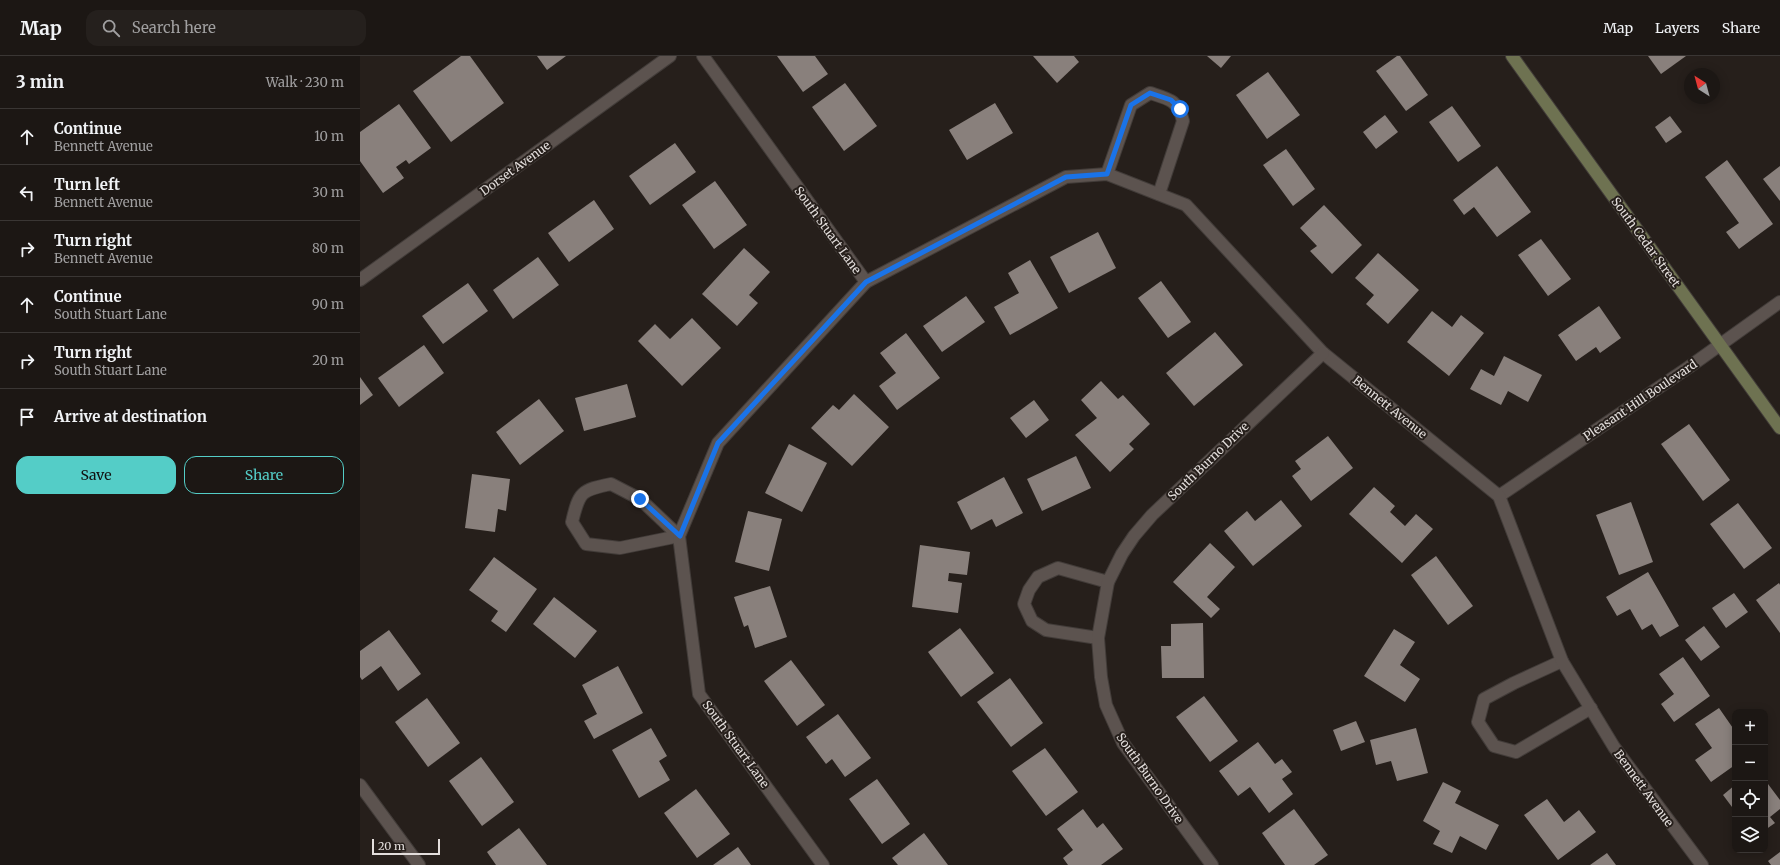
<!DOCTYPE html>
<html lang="en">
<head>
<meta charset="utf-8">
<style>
	body { margin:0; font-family:Merriweather,serif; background:#25201d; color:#f1f3f6 }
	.controls { position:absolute; right:12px; bottom:12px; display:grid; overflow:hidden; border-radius:8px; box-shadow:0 2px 10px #0003 }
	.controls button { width:36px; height:36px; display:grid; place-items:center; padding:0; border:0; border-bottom:1px solid #3a3634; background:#1c1714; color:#f1f3f6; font:20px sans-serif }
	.compass { position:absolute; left:1324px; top:12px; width:36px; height:36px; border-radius:50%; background:#1c1714; box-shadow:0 2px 10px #0003; rotate:324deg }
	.scale { position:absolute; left:12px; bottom:10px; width:68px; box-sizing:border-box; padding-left:4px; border:2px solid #e3dedc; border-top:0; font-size:11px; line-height:14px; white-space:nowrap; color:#e3dedc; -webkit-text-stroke:3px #261f1b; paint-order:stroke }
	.stop { position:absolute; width:12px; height:12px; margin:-9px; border:3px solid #1a73e8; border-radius:50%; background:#fff }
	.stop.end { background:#1a73e8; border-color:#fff; box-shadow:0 1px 4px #0008 }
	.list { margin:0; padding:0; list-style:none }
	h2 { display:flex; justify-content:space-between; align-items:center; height:52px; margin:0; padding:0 16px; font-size:17px }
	h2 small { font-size:13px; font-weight:400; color:#a09fa0 }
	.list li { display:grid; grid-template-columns:26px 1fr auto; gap:12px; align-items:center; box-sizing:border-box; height:56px; padding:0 16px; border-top:1px solid #3a3634 }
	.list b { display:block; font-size:15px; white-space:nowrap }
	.list p { margin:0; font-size:13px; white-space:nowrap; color:#a09fa0 }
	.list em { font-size:13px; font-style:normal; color:#a09fa0 }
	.actions { display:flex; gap:8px; padding:12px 16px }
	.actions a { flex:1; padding:9px 0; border:1px solid #54cdc7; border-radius:12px; text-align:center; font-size:14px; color:#54cdc7 }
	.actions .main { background:#54cdc7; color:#111 }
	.icon { flex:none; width:22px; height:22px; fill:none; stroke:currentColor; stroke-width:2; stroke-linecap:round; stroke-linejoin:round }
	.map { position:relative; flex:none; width:1420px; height:809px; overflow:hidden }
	header { display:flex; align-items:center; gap:24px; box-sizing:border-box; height:56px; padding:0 20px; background:#1c1714; border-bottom:1px solid #3a3634 }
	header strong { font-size:19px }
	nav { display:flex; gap:22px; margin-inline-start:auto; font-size:14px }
	.search { width:280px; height:36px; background:#25201d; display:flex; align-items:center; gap:10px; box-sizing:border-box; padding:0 14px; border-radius:12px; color:#a09fa0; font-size:15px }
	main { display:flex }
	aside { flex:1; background:#1c1714 }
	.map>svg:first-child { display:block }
	.building { fill:#89807c }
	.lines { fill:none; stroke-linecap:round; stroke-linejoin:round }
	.street-casing { stroke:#423c39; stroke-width:14 }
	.secondary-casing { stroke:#423c39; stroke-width:14 }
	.street { stroke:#5c534f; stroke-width:12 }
	.secondary { stroke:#6e7251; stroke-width:12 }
	.route { stroke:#1a73e8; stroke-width:5 }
	.labels { text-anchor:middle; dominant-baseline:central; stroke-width:4; stroke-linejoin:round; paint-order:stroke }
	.street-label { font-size:12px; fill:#e3dedc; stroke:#261f1b }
</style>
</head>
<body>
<header>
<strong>Map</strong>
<div class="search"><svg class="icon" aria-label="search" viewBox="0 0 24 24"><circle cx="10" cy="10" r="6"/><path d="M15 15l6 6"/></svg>Search here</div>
<nav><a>Map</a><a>Layers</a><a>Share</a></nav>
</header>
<main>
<aside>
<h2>3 min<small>Walk · 230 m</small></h2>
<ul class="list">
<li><svg class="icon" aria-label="ahead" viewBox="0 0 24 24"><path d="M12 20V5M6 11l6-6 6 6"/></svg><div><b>Continue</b><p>Bennett Avenue</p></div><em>10 m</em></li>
<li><svg class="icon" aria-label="left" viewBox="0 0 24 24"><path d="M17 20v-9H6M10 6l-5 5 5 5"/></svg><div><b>Turn left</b><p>Bennett Avenue</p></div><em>30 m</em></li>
<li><svg class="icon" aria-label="right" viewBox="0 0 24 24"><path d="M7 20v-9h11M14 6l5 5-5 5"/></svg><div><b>Turn right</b><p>Bennett Avenue</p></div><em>80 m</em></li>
<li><svg class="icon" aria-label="ahead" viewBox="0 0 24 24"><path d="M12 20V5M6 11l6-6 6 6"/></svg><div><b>Continue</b><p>South Stuart Lane</p></div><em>90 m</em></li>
<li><svg class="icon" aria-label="right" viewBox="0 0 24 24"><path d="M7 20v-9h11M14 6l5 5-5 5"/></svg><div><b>Turn right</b><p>South Stuart Lane</p></div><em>20 m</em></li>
<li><svg class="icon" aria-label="arrive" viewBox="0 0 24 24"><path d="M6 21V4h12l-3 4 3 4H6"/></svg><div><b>Arrive at destination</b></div></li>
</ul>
<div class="actions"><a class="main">Save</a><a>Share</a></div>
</aside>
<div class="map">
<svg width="1420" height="809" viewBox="0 0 1420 809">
	<rect width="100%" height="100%" fill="#261f1b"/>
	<g class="building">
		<polygon points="101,0 110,0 144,47 91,86 53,35"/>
		<polygon points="177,0 206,0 187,14"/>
		<polygon points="417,0 455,0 468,18 443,36"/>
		<polygon points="673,0 714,0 719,6 697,27"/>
		<polygon points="847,0 871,0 861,12"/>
		<polygon points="1037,0 1040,0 1068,39 1046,55 1016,15"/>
		<polygon points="1288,0 1326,0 1301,18"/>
		<polygon points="908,16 940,59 907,83 876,39"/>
		<polygon points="485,27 517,70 484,95 452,51"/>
		<polygon points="635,47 653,77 607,104 589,74"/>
		<polygon points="39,48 71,92 49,108 46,104 36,111 44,122 23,137 0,105 0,76"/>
		<polygon points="1092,50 1121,90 1098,106 1069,66"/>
		<polygon points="1025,59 1038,76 1016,93 1003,76"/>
		<polygon points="1310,60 1322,76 1306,87 1295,71"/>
		<polygon points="315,87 336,116 290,149 269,120"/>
		<polygon points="926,93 955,133 933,150 903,109"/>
		<polygon points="1367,104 1413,168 1379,193 1366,176 1379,167 1345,121"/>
		<polygon points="1137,110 1171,156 1137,181 1114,151 1104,159 1093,144"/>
		<polygon points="1420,110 1420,145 1403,123"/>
		<polygon points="355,125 387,169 354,193 322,149"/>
		<polygon points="234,144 254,173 209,206 188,177"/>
		<polygon points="964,149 1002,189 972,218 950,195 957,190 940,172"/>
		<polygon points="738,176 756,212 709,237 690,201"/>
		<polygon points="1181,183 1211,223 1188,240 1158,199"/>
		<polygon points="384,192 410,216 389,239 398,247 377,270 342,238"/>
		<polygon points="1018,197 1059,234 1028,268 1006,248 1014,239 995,222"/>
		<polygon points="178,201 199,229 153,263 133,234"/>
		<polygon points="670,204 698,252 650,279 634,251 659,237 648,217"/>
		<polygon points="801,225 831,266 808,282 778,242"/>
		<polygon points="108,227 128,255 83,288 62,260"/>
		<polygon points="606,240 625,266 582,296 563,270"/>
		<polygon points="1239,250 1261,282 1240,297 1236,291 1216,305 1198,279"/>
		<polygon points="1072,255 1092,271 1101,259 1124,277 1089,320 1047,286"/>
		<polygon points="332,262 361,292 322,330 278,285 295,268 310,283"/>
		<polygon points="855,276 883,309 834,350 806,317"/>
		<polygon points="546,277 580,322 537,354 519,330 536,317 520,297"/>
		<polygon points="64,289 84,317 39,351 18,322"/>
		<polygon points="1144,300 1182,319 1168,346 1148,335 1141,349 1110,333 1121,313 1134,320"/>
		<polygon points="0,321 13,339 0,349"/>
		<polygon points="741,325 758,343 763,339 790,368 769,388 774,393 750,416 715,379 737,362 721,344"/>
		<polygon points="267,328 276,361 224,375 215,342"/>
		<polygon points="494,338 529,371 492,410 451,372 473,349 479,354"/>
		<polygon points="179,343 204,375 160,409 136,376"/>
		<polygon points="674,344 689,364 666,382 650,362"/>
		<polygon points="1329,368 1370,424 1343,445 1301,388"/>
		<polygon points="968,380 993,412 951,445 932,420 941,413 935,405"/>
		<polygon points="429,388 467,407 442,456 405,437"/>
		<polygon points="716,400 731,432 682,455 667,423"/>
		<polygon points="112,418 150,423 146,455 138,453 135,476 105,472"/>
		<polygon points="644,421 663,457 636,471 632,463 611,474 597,446"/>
		<polygon points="1014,431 1035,450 1030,456 1045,470 1056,458 1073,473 1042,507 989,458"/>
		<polygon points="921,444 942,470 893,510 864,475 887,455 895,465"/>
		<polygon points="1271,446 1293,506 1259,519 1236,459"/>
		<polygon points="1378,447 1412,492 1384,513 1350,468"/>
		<polygon points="388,455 422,463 409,515 375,506"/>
		<polygon points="850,487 875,511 847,541 860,553 851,562 813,526"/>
		<polygon points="560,489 610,496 607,519 589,517 588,525 602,527 598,557 552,551"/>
		<polygon points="1076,500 1113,550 1088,569 1051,519"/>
		<polygon points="134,501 177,533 146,576 131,565 138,555 109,534"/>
		<polygon points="1288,516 1319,570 1300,581 1292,568 1282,574 1270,553 1257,560 1246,541"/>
		<polygon points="1419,527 1420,529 1420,577 1396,544"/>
		<polygon points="410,530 427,581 395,592 388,569 384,571 374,541"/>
		<polygon points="1374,537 1388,556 1366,572 1352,552"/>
		<polygon points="194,541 237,575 215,602 173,568"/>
		<polygon points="843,567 844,622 802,622 801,590 811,590 811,568"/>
		<polygon points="1344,570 1360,591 1341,605 1325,584"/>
		<polygon points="600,572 634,617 601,641 568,596"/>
		<polygon points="1034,573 1055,586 1040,609 1060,623 1045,646 1004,620"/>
		<polygon points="29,574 61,618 38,635 21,610 2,624 0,621 0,595"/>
		<polygon points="1323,601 1350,640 1314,666 1301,648 1314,638 1299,618"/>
		<polygon points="431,604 465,649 437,670 404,625"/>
		<polygon points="258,610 283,657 234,683 224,665 237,658 222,629"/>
		<polygon points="650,622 683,667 651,691 617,646"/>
		<polygon points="844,640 878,685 850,706 816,661"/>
		<polygon points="67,642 100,687 68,711 35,666"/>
		<polygon points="1359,652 1375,675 1375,709 1351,726 1335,704 1352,692 1335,668"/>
		<polygon points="478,658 511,702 485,721 472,703 466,708 446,681"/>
		<polygon points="996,665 1005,686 981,695 973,674"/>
		<polygon points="291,672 307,700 299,705 310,724 279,742 252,694"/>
		<polygon points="1056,672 1068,717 1037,725 1031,705 1016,709 1010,684"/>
		<polygon points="898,686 915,708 922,703 932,716 922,723 933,738 909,757 890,731 878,740 859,715"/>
		<polygon points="685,692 718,736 686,760 652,715"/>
		<polygon points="121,701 154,746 122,770 89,725"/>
		<polygon points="517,723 550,768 522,788 489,743"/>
		<polygon points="1405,724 1420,744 1420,753 1410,761 1415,767 1405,774"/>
		<polygon points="1083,726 1101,735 1095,747 1139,769 1126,794 1100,780 1092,797 1073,788 1080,775 1063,765"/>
		<polygon points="1375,729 1375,755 1363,739"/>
		<polygon points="336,733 370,778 337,802 304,757"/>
		<polygon points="1187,743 1204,766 1219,754 1236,776 1198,804 1164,759"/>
		<polygon points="723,753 737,772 743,767 763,793 741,809 708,809 703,802 713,794 697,773"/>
		<polygon points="934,753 968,799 954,809 925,809 902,777"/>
		<polygon points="159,772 187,809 136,809 127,796"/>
		<polygon points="564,777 588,809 538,809 532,802"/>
		<polygon points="378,791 391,809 353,809"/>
		<polygon points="1420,796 1420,809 1411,809 1408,805"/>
		<polygon points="1247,797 1256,809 1230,809"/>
	</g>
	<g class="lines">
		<defs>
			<g id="street">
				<polyline points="343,0 506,226"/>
				<path d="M747,118l24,-69 19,-12c19,6 28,7 33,28l-24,73"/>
				<polyline points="0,224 310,0"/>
				<path d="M251,428l29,15 39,37 -59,12 -34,-4 -14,-22c7,-30 9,-32 39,-38z"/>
				<polyline points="1139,440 1329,311 1420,246"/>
				<polyline points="738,582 686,574 672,565 664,548 669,534 678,521 698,512 748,526"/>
				<polyline points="1202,605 1154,627 1124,643 1118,666 1134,690 1156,696 1231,652"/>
				<polyline points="0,729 59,809"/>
				<polyline points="463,809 339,638 319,480 358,387 506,226 706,121 747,118 826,149 963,297 1139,440 1202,605 1254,691 1342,809"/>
				<polyline points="852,809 763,687 746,649 741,621 738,582 748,526 762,498 774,480 792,459 963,297"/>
			</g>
			<polyline id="secondary" points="1152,0 1420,372"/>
		</defs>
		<use href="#street" class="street-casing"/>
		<use href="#secondary" class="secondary-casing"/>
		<use href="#street" class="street"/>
		<use href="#secondary" class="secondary"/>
	</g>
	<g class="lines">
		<polyline class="route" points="280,443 320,480 358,387 506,226 706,121 747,118 771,49 790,37 811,44 820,53"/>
	</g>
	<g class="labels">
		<g class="street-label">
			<text transform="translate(155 112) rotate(-36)">Dorset Avenue</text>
			<text transform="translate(468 174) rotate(54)">South Stuart Lane</text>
			<text transform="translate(1286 186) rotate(54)">South Cedar Street</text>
			<text transform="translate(1280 344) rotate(-34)">Pleasant Hill Boulevard</text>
			<text transform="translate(1030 351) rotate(39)">Bennett Avenue</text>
			<text transform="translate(848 405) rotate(-44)">South Burno Drive</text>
			<text transform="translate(376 688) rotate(54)">South Stuart Lane</text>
			<text transform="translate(790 722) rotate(55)">South Burno Drive</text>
			<text transform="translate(1284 732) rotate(54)">Bennett Avenue</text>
		</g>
	</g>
</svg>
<div class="controls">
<button>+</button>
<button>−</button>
<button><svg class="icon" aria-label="locate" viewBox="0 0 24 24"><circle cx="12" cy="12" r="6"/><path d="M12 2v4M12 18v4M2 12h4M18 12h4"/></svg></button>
<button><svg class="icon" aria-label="layers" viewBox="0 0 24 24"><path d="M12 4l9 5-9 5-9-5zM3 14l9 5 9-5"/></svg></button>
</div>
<svg class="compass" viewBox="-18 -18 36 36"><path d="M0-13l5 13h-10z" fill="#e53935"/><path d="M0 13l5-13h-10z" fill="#a09fa0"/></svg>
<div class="scale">20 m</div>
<div class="stop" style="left:820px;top:53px"></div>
<div class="stop end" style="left:280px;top:443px"></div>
</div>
</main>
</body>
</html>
